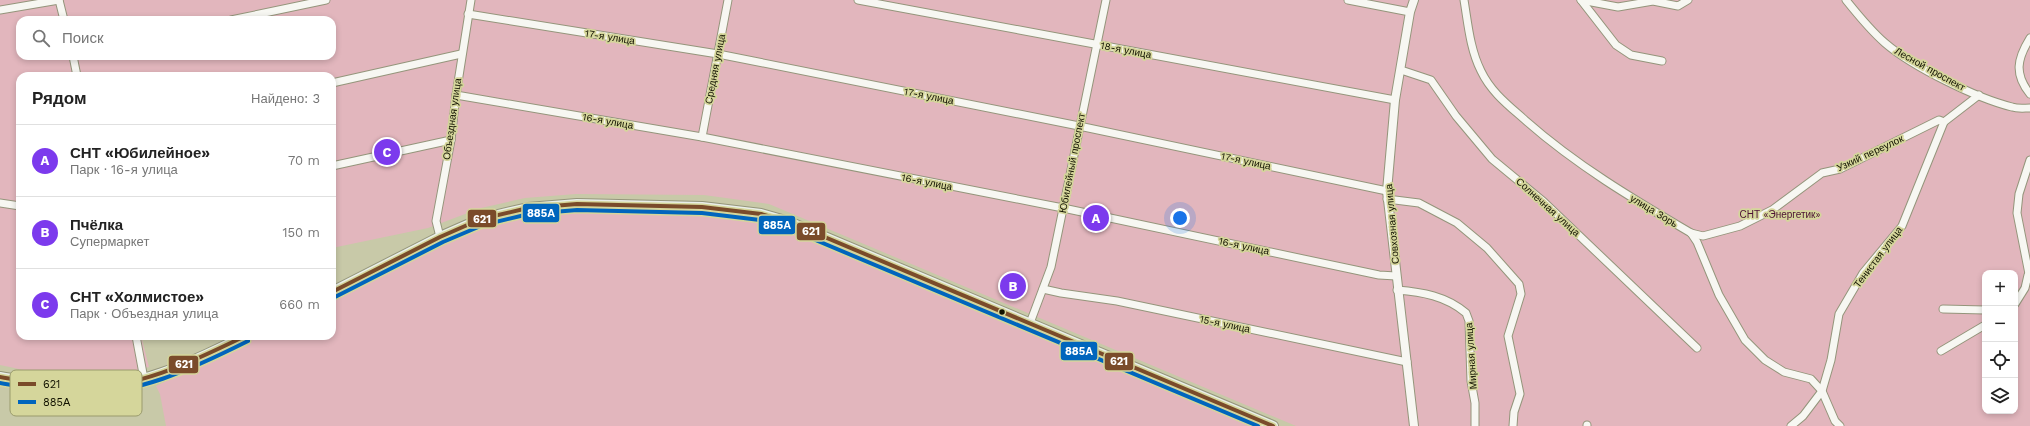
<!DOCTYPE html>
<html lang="ru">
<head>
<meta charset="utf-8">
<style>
	body { margin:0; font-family:"Work Sans",sans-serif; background:#f6f6f6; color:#222 }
	.controls { position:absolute; right:12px; bottom:12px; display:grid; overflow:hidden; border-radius:8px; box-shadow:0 2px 6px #0003 }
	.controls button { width:36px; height:36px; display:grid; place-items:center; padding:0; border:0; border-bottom:1px solid #e0e0e0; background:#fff; color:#222; font:20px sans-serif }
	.you { position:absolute; left:1180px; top:218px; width:14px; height:14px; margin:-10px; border:3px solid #fff; border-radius:50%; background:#1a73e8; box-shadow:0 0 0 6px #1a73e833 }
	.badge { display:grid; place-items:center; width:26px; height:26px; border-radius:50%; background:#7c3aed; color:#fff; font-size:13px; font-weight:700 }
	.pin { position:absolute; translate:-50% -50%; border:2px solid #fff; box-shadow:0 1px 4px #0006 }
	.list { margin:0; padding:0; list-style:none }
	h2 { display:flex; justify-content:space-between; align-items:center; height:52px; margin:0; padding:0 16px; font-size:17px }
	h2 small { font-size:13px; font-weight:400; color:#767676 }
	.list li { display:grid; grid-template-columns:26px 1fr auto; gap:12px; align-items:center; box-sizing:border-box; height:72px; padding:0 16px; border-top:1px solid #e0e0e0 }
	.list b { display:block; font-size:15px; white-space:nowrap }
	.list p { margin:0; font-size:13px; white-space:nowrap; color:#767676 }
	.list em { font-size:13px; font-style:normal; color:#767676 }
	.icon { flex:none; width:22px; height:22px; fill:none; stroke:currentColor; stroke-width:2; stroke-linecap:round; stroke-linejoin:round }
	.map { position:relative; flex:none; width:2030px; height:426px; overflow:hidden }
	.search { position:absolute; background:#fff; box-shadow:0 2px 6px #0003; left:16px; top:16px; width:320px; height:44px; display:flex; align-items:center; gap:10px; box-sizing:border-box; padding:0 14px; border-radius:12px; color:#767676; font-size:15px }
	.panel { position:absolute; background:#fff; box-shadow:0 2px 6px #0003; left:16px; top:72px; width:320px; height:268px; border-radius:12px }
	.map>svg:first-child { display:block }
	.green { fill:#e2b6bd; fill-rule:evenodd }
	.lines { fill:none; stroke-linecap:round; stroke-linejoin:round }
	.minor-casing { stroke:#94957b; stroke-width:9 }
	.tertiary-casing { stroke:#94957b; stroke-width:10 }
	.secondary-casing { stroke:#94957b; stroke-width:12 }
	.minor { stroke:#f7f7f2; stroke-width:7 }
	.tertiary { stroke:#f7f7f2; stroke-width:8 }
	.secondary { stroke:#e9eee8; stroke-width:10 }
	.bus-1-casing { stroke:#d5d69b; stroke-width:7 }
	.bus-2-casing { stroke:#d5d69b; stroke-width:7 }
	.bus-1 { stroke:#7a4b2a; stroke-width:4 }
	.bus-2 { stroke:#0065bd; stroke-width:4 }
	.bus-dot { fill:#121200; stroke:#d5d69b; stroke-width:1.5 }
	.labels { text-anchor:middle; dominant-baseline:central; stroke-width:3.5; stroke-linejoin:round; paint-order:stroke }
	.street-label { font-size:10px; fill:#121200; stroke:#d5d69b }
	.park-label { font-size:10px; fill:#4c1134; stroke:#d5d69b }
	.key { fill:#d5d69b; stroke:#9a9b6c; stroke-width:1 }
	.key-label { font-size:11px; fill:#121200 }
	.line-badge { stroke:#d5d69b; stroke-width:1.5 }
	.badge-label { font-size:11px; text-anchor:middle; font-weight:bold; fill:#fff }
</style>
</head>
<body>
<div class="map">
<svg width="2030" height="426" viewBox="0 0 2030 426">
	<rect width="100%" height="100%" fill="#c8c9a8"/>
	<g class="green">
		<path d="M0,0h2030v426h-734l-527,-222 -65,-9 -128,-1 -51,4 -44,10 -53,20 -96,20v-172h-312v260h121l8,31c-22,6 -47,12 -70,11 -27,0 -53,-8 -79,-13zM20,20h312v36h-312zM1985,273h30v138h-30z"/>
		<path d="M577,212c70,1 141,-2 209,18l465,196h-1085l-6,-32 -4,-8 102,-50h74v-36l152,-74 46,-11z"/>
	</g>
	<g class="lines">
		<defs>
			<g id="minor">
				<polyline points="59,0 64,20"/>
				<polyline points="858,0 1395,100"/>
				<polyline points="1348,0 1410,12"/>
				<path d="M1464,0c4,24 6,49 17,71 10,21 27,34 44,49 51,45 108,79 166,113l6,9 22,53 26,45 20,20 19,12 27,7 11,12 13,30 5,5"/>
				<polyline points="1581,0 1618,7 1653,1 1678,6 1688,0"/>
				<polyline points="1581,0 1616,45 1631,55 1662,61"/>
				<path d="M1846,0c12,15 24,30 39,43 28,24 91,55 127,64 6,2 12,1 18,1"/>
				<polyline points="0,10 59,0"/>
				<polyline points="468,14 718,54 1079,126 1387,191"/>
				<polyline points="231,20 326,0"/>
				<path d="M2030,38c-13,21 -16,36 0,56"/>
				<polyline points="73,56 77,76"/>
				<polyline points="1401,70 1431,80 1456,116 1492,159 1544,202 1697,348"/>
				<polyline points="332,83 461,54"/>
				<polyline points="456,95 702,137 1063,208 1379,275 1396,276"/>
				<polyline points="702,137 728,0"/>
				<polyline points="2030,160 2019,194 2017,213 2030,279"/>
				<polyline points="332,166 451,140"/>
				<polyline points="1387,199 1419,203 1457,223 1487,248 1519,284 1521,294 1508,336 1520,394 1514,412 1513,426"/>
				<polyline points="0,203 20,206"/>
				<polyline points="1691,233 1703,236 1740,226 1772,210 1822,173 1840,169 1939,120 1944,122"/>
				<polyline points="440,237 436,221 451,140 456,95 471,0"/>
				<polyline points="1043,289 1061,293 1117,301 1407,362"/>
				<path d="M1397,290c25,2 49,6 69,23l3,8 2,60 4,22v23"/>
				<polyline points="2015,304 2025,288 2028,275"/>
				<polyline points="1943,309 1985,310"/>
				<polyline points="1030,323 1051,267 1106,0"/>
				<polyline points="136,336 144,379"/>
				<polyline points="1941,351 1985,325"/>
				<polyline points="1587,425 1587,426"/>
				<polyline points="1791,426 1803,416 1822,391 1831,360 1839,314 1863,273 1902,226 1944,122 1979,95"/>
			</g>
			<polyline id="tertiary" points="1414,0 1410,12 1395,100 1387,191 1414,426"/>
			<g id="secondary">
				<polyline points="332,292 440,237 481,219 528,208 577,204 702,207 761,214 789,222 1273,426"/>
				<path d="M0,377c24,4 48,10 72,11 62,3 119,-25 173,-52"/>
			</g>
		</defs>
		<use href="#minor" class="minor-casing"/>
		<use href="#tertiary" class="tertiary-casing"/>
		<use href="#secondary" class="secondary-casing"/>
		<use href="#minor" class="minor"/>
		<use href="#tertiary" class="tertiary"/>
		<use href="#secondary" class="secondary"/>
		<defs>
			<g id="bus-1">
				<polyline points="332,292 440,237 481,219 528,208 577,204 702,207 761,214 789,222 1273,426"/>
				<path d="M0,377c24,4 48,10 72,11 63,2 118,-25 173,-52"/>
			</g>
			<g id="bus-2">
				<polyline points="335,297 443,242 483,225 529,214 577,210 702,213 760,220 787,228 1258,426"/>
				<path d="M0,383c24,4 48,10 72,11 63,2 120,-25 176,-53"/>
			</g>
		</defs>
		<use href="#bus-1" class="bus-1-casing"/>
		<use href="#bus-2" class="bus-2-casing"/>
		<use href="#bus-1" class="bus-1"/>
		<use href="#bus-2" class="bus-2"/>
	</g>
	<circle class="bus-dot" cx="1002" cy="312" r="3.5"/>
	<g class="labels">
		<g class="street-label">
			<text transform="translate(610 37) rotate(9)">17-я улица</text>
			<text transform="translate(1126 50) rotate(11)">18-я улица</text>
			<text transform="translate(715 69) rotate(-79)">Средняя улица</text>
			<text transform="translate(1930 69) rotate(29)">Лесной проспект</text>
			<text transform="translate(929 96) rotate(11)">17-я улица</text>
			<text transform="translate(452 119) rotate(-82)">Объездная улица</text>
			<text transform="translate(608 121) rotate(10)">16-я улица</text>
			<text transform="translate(1870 153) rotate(-25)">Узкий переулок</text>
			<text transform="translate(1246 161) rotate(12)">17-я улица</text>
			<text transform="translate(1072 163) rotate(-79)">Юбилейный проспект</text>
			<text transform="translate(927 182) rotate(11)">16-я улица</text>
			<text transform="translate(1548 207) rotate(42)">Солнечная улица</text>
			<text transform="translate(1654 211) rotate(31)">улица Зорь</text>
			<text transform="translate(1392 224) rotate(-95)">Совхозная улица</text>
			<text transform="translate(1244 246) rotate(12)">16-я улица</text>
			<text transform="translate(1878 257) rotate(-53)">Тенистая улица</text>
			<text transform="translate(1225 324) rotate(12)">15-я улица</text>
			<text transform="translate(1471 356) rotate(-94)">Мирная улица</text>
		</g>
		<g class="park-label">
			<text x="1780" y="214">СНТ «Энергетик»</text>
		</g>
	</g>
	<rect x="10" y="370" width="132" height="46" rx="6" class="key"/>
	<rect x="18" y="382" width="18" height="4" fill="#7a4b2a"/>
	<rect x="18" y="400" width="18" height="4" fill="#0065bd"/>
	<g class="key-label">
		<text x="43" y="388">621</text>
		<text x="43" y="406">885А</text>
	</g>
	<g class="line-badge">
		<rect x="522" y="203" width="38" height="20" rx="4" fill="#0065bd"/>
		<rect x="467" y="209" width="30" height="19" rx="4" fill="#7a4b2a"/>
		<rect x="758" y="215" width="38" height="20" rx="4" fill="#0065bd"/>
		<rect x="796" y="222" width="30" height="19" rx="4" fill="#7a4b2a"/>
		<rect x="1060" y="341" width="38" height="20" rx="4" fill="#0065bd"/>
		<rect x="1104" y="352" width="30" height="19" rx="4" fill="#7a4b2a"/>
		<rect x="168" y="355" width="31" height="19" rx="4" fill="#7a4b2a"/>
	</g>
	<g class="badge-label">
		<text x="541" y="217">885А</text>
		<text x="482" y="223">621</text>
		<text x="777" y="229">885А</text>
		<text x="811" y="235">621</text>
		<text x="1079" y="355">885А</text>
		<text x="1119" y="365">621</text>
		<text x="184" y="368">621</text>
	</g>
</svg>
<div class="controls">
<button>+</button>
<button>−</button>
<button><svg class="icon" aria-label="locate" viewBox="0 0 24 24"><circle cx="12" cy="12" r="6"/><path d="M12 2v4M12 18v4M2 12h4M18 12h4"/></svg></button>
<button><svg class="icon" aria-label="layers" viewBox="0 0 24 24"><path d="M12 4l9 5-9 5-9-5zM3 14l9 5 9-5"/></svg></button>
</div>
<div class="you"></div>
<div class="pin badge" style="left:1096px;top:218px">A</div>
<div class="pin badge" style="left:1013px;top:286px">B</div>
<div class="pin badge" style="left:387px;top:152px">C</div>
<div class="search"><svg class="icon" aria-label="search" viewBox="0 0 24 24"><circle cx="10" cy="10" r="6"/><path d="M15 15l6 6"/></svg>Поиск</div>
<section class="panel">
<h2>Рядом<small>Найдено: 3</small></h2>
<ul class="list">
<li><span class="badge">A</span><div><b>СНТ «Юбилейное»</b><p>Парк · 16-я улица</p></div><em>70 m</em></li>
<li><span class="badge">B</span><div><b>Пчёлка</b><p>Супермаркет</p></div><em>150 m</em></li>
<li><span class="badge">C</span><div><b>СНТ «Холмистое»</b><p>Парк · Объездная улица</p></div><em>660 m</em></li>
</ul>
</section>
</div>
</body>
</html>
